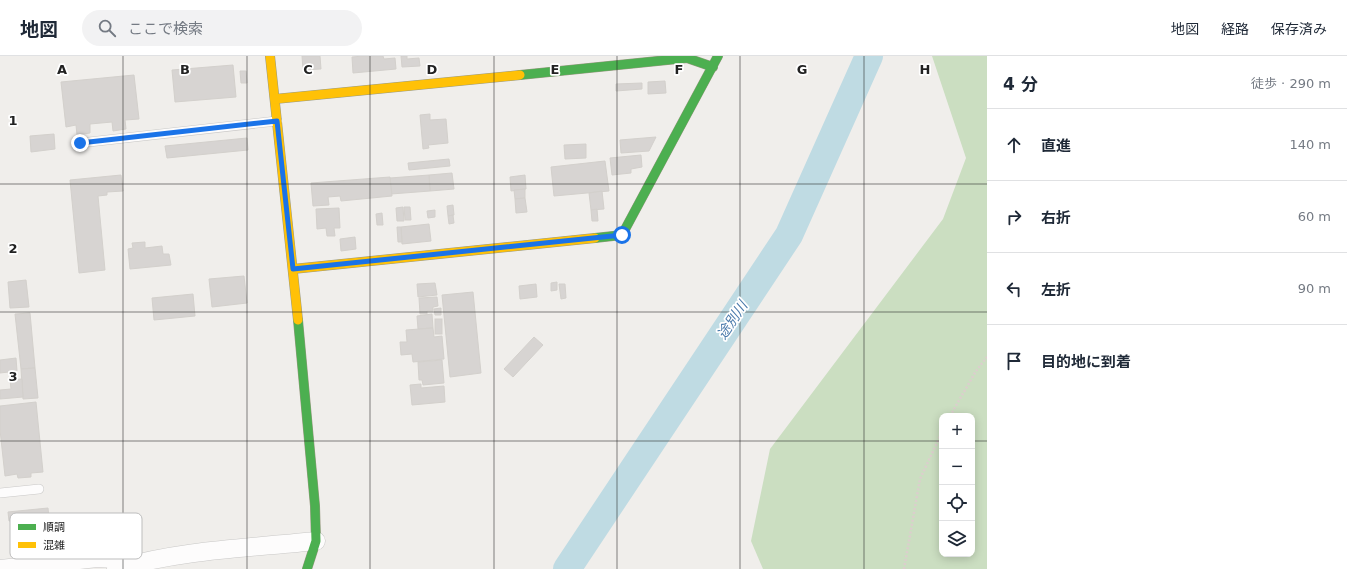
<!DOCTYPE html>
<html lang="ja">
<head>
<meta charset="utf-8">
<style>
	body { margin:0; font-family:"DejaVu Sans","Noto Sans JP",sans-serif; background:#f2f2f3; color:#1f2937 }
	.controls { position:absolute; right:12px; bottom:12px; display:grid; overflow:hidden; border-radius:8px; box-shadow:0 2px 10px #0003 }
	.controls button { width:36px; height:36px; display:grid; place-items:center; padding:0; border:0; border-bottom:1px solid #e0e1e3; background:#fff; color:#1f2937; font:20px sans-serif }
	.stop { position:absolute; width:12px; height:12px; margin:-9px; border:3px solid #1a73e8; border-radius:50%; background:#fff }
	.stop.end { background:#1a73e8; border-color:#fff; box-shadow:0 1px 4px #0008 }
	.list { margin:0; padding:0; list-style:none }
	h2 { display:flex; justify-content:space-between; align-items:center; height:52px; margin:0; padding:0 16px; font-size:17px }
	h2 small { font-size:13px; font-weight:400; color:#747a83 }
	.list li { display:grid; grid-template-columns:26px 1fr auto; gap:12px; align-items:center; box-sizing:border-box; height:72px; padding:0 16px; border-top:1px solid #e0e1e3 }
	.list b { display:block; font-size:15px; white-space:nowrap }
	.list em { font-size:13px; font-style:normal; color:#747a83 }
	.icon { flex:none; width:22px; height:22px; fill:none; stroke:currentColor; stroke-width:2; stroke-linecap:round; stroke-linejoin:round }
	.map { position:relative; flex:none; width:987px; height:513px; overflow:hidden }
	header { display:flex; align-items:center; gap:24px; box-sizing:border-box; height:56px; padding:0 20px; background:#fff; border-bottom:1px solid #e0e1e3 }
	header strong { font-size:19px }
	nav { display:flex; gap:22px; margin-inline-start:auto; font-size:14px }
	.search { width:280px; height:36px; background:#f2f2f3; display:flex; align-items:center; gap:10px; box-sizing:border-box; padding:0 14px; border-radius:22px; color:#747a83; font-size:15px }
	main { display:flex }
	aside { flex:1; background:#fff }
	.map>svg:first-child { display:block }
	.forest { fill:#cbdec1; fill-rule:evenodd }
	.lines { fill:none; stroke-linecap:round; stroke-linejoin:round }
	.river { stroke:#bfdbe3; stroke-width:28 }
	.building { fill:#d7d4d2; stroke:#d3d0cc }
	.lane-casing { stroke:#c9c8c7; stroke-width:10 }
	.street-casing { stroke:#c9c8c7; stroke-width:19 }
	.fast-casing { stroke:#999a82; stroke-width:10 }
	.slow-casing { stroke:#999a82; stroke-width:10 }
	.path { stroke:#dccecd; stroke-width:2.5; stroke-dasharray:2 2; stroke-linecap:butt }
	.lane { stroke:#fdfcfc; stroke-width:9 }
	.street { stroke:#fdfcfc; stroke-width:18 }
	.fast { stroke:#4caf50; stroke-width:9 }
	.slow { stroke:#ffc107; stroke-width:9 }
	.route { stroke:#1a73e8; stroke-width:5 }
	.grid { fill:none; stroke:#222; stroke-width:1; stroke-opacity:0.55 }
	.labels { text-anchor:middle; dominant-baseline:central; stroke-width:3.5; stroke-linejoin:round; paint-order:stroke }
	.water-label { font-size:14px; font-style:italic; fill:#4a7aab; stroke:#fff }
	.key { fill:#fff; stroke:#bdbdbd; stroke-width:1 }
	.key-label { font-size:11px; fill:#222 }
	.grid-label { font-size:13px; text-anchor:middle; font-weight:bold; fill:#222; stroke:#fff; stroke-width:3.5; stroke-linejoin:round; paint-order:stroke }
</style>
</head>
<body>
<header>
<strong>地図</strong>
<div class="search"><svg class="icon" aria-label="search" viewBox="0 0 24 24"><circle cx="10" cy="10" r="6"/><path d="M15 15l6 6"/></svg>ここで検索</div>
<nav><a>地図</a><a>経路</a><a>保存済み</a></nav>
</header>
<main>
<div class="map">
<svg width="987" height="513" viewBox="0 0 987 513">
	<rect width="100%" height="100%" fill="#f0eeeb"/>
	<path class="forest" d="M932,0h55v513h-224l-12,-28 19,-92 173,-230 23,-61zM942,360h30v138h-30z"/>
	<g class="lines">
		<polyline class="river" points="567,513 789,179 869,0"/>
	</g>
	<g class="building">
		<polygon points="302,0 320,0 321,13 303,14"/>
		<polygon points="363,0 383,0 384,3 395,2 396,13 353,17 352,1"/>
		<polygon points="401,0 407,0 407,3 419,2 420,10 402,11"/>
		<polygon points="233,9 236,41 175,46 172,14"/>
		<polygon points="240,15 246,15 247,27 241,27"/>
		<polygon points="134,19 139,63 125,64 126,73 113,75 112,66 90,68 90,77 77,79 76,69 66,71 61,26"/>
		<polygon points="665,25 666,37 648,38 648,26"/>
		<polygon points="642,27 642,33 616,35 616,28"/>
		<polygon points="430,58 430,64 446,63 448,87 428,89 429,92 423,93 420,59"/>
		<polygon points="54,78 55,93 31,96 30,80"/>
		<polygon points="656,81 649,95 621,97 620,84"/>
		<polygon points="247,82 248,94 167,102 165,90"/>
		<polygon points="586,88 586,102 565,103 564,89"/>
		<polygon points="641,99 642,111 631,113 631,117 612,119 610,102"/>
		<polygon points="449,103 450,110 409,114 408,107"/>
		<polygon points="605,105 609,135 554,140 551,111"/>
		<polygon points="452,117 454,133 430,135 429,119"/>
		<polygon points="121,119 123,135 107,136 107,139 98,140 105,214 79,217 70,124"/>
		<polygon points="429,119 430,135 391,138 390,122"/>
		<polygon points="525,119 526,133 511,135 510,121"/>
		<polygon points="390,121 392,140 341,145 340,140 328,141 329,149 313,150 311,127"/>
		<polygon points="525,133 525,142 515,143 514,134"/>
		<polygon points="602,135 604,153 591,154 589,137"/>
		<polygon points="525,142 527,156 516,157 515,143"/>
		<polygon points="453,149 454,159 448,160 447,150"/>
		<polygon points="403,151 404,165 397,165 396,152"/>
		<polygon points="404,151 410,151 411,164 405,164"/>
		<polygon points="339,152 340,172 334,172 335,180 327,180 326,172 317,173 316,153"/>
		<polygon points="597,153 598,165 592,165 591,154"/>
		<polygon points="435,154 435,161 428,162 427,155"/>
		<polygon points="382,157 383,169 377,169 376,158"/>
		<polygon points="453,159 454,167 449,168 448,160"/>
		<polygon points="429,168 431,185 402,188 401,171"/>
		<polygon points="397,171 401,171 402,186 398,186"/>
		<polygon points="355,181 356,193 341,195 340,183"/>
		<polygon points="145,186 145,192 162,190 163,198 169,198 171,209 130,213 128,193 133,192 132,187"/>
		<polygon points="244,220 247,247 212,251 209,223"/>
		<polygon points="26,224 29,251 10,252 8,226"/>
		<polygon points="557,226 557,234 551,235 551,227"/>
		<polygon points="435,227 437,239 418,241 417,228"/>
		<polygon points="536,228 537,241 520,243 519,230"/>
		<polygon points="559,228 565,228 566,242 561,243"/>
		<polygon points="473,236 481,317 450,321 442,239"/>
		<polygon points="193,238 195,260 154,264 152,242"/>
		<polygon points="437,241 438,250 433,251 433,255 427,255 427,258 420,258 419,242"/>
		<polygon points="441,252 441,259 435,259 434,253"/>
		<polygon points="30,257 35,312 21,313 15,258"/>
		<polygon points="432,258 433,272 418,273 417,260"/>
		<rect x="435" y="263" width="7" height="15"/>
		<polygon points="433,272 434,281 442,280 444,303 413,306 412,298 401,299 400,286 407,286 406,274"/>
		<polygon points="534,281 543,289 513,321 504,313"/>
		<polygon points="16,302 17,315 0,317 0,304"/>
		<polygon points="442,304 444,327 423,329 422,324 419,324 418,306"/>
		<polygon points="35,312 38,342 23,343 21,313"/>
		<polygon points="22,323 23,341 0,343 0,334 11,333 10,324"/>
		<polygon points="421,328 421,332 444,330 445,346 412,349 410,329"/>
		<polygon points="36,346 43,416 31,417 31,421 18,422 17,418 5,420 0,374 0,350"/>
		<polygon points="48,452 50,472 18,475 16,465 9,465 8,456"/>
	</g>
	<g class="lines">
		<defs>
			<g id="lane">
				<polyline points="80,87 277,65"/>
				<polyline points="0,437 39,433"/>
			</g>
			<g id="street">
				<polyline points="0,513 97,502 133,504"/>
				<path d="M116,513c64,-19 133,-21 200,-28"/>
			</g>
			<g id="fast">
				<polyline points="520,19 687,2 713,11"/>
				<polyline points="595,182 622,179 718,0"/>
				<polyline points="298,264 315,450 316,485 307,513"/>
			</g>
			<g id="slow">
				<polyline points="270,0 298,264"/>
				<polyline points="275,43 520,19"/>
				<polyline points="293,213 595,182"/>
			</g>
		</defs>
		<use href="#lane" class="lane-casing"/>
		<use href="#street" class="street-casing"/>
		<use href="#fast" class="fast-casing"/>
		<use href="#slow" class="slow-casing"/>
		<g class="path">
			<polyline points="950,360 976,315 987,301"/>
			<polyline points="904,513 920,423 942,376"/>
		</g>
		<use href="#lane" class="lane"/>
		<use href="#street" class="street"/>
		<use href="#fast" class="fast"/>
		<use href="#slow" class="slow"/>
	</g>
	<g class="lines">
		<polyline class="route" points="80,87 277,65 293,213 622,179"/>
	</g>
	<path class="grid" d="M123,0v513M247,0v513M370,0v513M494,0v513M617,0v513M740,0v513M864,0v513M0,128h987M0,256h987M0,385h942M972,385h15"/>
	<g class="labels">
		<g class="water-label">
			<text transform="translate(732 264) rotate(-56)">途別川</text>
		</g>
	</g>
	<rect x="10" y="457" width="132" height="46" rx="6" class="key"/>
	<rect x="18" y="468" width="18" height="6" fill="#4caf50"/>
	<rect x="18" y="486" width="18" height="6" fill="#ffc107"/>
	<g class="key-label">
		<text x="43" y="475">順調</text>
		<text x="43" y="493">混雑</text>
	</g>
	<g class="grid-label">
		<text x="62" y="18">A</text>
		<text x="185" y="18">B</text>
		<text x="308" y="18">C</text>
		<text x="432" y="18">D</text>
		<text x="555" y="18">E</text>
		<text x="679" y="18">F</text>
		<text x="802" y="18">G</text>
		<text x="925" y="18">H</text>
		<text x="13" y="69">1</text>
		<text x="13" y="197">2</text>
		<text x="13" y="325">3</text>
	</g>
</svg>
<div class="controls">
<button>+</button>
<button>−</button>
<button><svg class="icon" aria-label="locate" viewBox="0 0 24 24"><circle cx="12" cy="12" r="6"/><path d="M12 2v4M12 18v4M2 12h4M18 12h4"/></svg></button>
<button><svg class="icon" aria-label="layers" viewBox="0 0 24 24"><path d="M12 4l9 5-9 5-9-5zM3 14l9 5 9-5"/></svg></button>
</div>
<div class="stop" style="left:622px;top:179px"></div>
<div class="stop end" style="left:80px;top:87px"></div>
</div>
<aside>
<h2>4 分<small>徒歩 · 290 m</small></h2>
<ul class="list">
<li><svg class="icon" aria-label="ahead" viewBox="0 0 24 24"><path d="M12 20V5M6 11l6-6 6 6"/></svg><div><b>直進</b></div><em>140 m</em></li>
<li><svg class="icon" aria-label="right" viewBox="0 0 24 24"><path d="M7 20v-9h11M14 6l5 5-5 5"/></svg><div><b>右折</b></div><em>60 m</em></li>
<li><svg class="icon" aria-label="left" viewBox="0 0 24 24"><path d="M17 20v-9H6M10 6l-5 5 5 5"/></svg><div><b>左折</b></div><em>90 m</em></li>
<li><svg class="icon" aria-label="arrive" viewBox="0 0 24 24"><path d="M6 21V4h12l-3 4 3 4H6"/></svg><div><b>目的地に到着</b></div></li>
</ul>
</aside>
</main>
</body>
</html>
